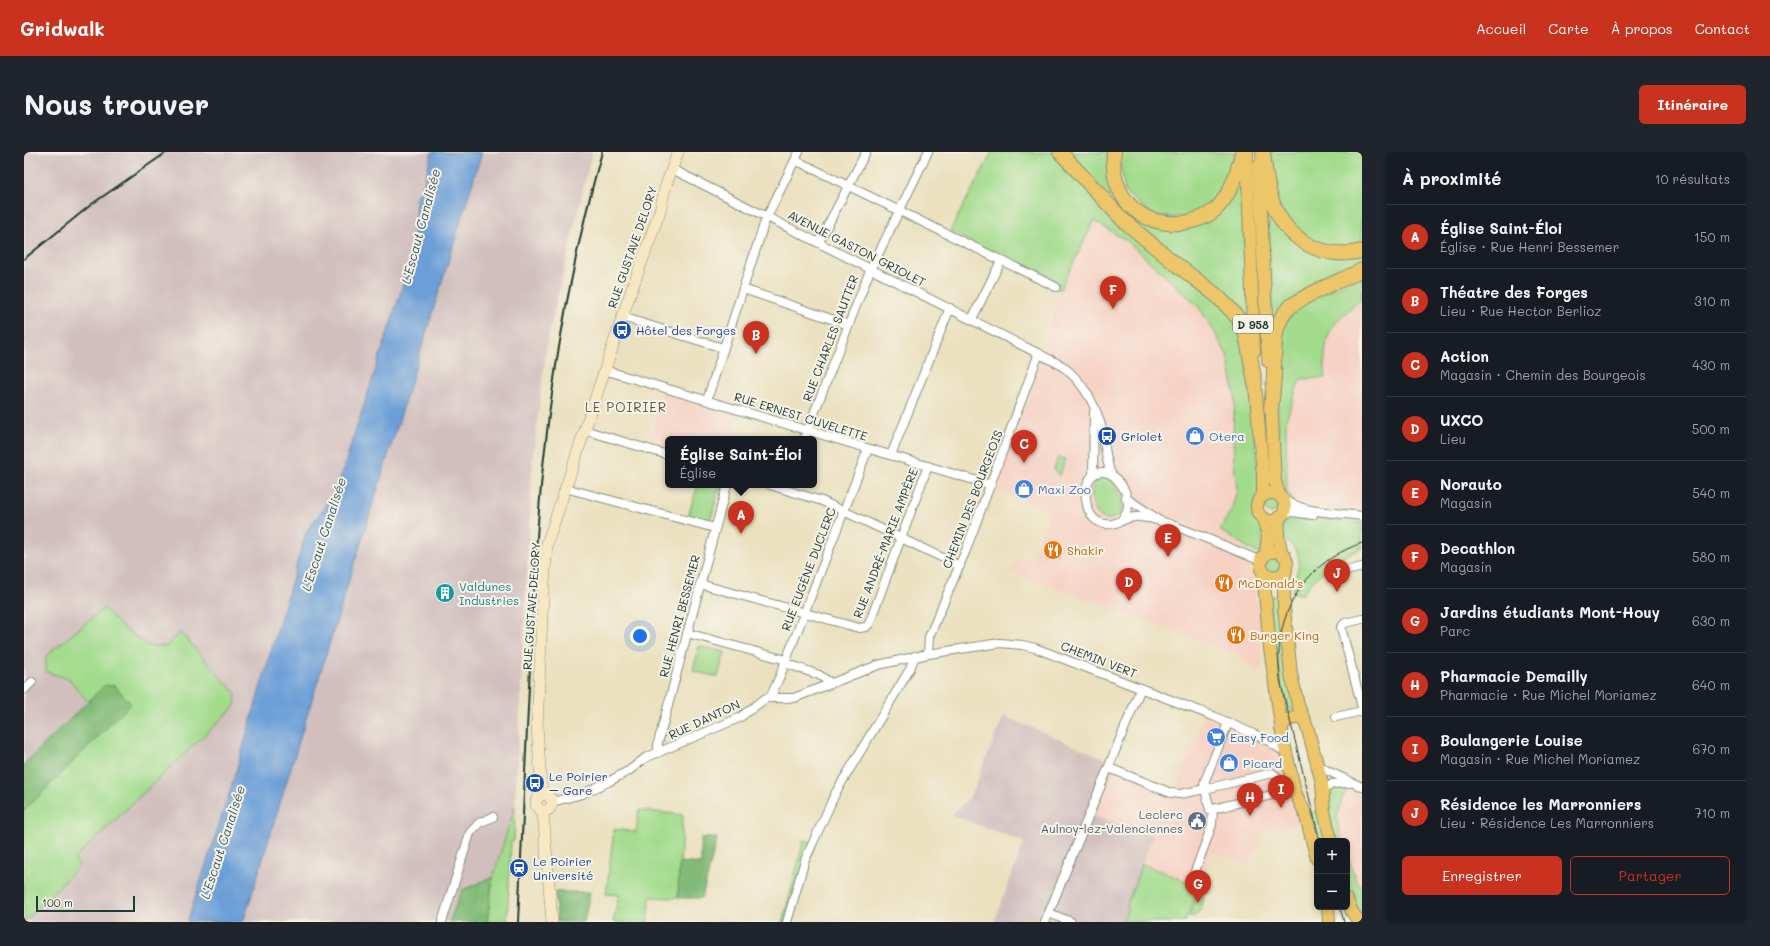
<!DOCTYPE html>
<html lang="fr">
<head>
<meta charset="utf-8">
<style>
	body { margin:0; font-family:Mali,sans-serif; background:#20242c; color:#f1f3f6 }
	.controls { position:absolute; right:12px; bottom:12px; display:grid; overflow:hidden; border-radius:6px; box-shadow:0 2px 6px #0003 }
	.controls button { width:36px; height:36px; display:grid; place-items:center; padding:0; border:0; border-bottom:1px solid #363941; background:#171b24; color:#f1f3f6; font:20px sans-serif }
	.scale { position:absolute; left:12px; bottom:10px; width:99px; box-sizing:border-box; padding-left:4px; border:2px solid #1f3d34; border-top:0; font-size:11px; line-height:14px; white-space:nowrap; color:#1f3d34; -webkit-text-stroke:3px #f7f3e8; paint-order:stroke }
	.you { position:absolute; left:616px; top:484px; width:14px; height:14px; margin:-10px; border:3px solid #fff; border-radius:50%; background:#1a73e8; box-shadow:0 0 0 6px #1a73e833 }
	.badge { display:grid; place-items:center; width:26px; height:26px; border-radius:50%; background:#c8321e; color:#fff; font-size:13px; font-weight:700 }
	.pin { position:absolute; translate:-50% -33px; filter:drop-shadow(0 1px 2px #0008) }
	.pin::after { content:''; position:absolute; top:21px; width:14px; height:12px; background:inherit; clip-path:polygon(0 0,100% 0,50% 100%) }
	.popup { position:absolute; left:641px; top:284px; width:152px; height:52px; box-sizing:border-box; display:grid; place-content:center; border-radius:6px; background:#171b24; filter:drop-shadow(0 1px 3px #0005); font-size:13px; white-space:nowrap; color:#9ea1a6 }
	.popup b { font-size:15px; color:#f1f3f6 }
	.popup::after { content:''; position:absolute; left:50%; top:100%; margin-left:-8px; border:8px solid transparent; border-top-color:#171b24 }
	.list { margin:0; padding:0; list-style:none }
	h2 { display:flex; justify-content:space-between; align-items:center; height:52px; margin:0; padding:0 16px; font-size:17px }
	h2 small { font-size:13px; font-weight:400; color:#9ea1a6 }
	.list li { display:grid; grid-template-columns:26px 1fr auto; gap:12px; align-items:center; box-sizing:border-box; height:64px; padding:0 16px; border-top:1px solid #363941 }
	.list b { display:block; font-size:15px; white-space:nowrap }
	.list p { margin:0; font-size:13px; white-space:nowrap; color:#9ea1a6 }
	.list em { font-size:13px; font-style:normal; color:#9ea1a6 }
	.actions { display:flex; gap:8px; padding:12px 16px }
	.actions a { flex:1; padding:9px 0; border:1px solid #c8321e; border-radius:6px; text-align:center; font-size:14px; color:#c8321e }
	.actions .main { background:#c8321e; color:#fff }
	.map { position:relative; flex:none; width:1338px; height:770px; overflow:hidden; border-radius:6px }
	header { display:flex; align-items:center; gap:24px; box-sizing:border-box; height:56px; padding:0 20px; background:#c8321e; color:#fff }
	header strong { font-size:19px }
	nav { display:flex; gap:22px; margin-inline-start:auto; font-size:14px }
	.intro { display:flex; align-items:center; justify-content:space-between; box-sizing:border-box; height:96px; padding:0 24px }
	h1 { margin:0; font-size:28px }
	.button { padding:10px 18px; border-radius:6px; background:#c8321e; color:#fff; font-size:14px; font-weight:700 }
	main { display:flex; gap:24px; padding:0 24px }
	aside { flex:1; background:#171b24; border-radius:6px; box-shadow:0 2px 6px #0003 }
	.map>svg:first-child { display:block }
	.built { fill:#f6d2c4 }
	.industrial { fill:#d1bfbe }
	.green { fill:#a3db8d; stroke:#618c60 }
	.forest { fill:#82bb78; stroke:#507c56 }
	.water { fill:#6c9fd7; stroke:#466e86 }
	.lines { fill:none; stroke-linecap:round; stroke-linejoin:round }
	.street-casing { stroke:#858f7a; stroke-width:10 }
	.secondary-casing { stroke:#858f7a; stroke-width:12 }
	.primary-casing { stroke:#858f7a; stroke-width:14 }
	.highway-casing { stroke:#858f7a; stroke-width:16 }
	.street { stroke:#fff; stroke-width:8 }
	.secondary { stroke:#f7e8c3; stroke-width:11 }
	.primary { stroke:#ecc669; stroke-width:12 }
	.highway { stroke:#ecc669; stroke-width:14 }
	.tram { stroke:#1f3d34; stroke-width:1 }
	.rail { stroke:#1f3d34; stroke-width:2 }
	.labels { text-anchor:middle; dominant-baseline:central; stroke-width:4; stroke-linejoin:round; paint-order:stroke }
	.shield { fill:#f7f3e8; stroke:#60746a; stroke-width:1 }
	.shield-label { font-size:11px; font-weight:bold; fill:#1f3d34 }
	.street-label { font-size:12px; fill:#1f3d34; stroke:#f7f3e8 }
	.transit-label { font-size:12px; fill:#164399; stroke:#f7f3e8; text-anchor:start }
	.shop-label { font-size:12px; fill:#366cbe; stroke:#f7f3e8; text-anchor:start }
	.food-label { font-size:12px; fill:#c56008; stroke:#f7f3e8; text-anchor:start }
	.culture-label { font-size:12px; fill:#0d838f; stroke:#f7f3e8; text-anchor:start }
	.service-label { font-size:12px; fill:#4e5e75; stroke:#f7f3e8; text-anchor:end }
	.water-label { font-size:13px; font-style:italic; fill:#365a65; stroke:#f7f3e8 }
	.neighbourhood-label { font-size:13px; letter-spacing:1px; fill:#625a47; stroke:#f7f3e8 }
</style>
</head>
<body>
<header>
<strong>Gridwalk</strong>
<nav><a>Accueil</a><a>Carte</a><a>À propos</a><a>Contact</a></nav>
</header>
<div class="intro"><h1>Nous trouver</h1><a class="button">Itinéraire</a></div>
<main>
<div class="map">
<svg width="1338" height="770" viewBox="0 0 1338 770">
	<rect width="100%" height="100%" fill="#f7f3e8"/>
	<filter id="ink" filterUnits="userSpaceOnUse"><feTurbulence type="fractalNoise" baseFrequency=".025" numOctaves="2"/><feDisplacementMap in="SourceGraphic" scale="8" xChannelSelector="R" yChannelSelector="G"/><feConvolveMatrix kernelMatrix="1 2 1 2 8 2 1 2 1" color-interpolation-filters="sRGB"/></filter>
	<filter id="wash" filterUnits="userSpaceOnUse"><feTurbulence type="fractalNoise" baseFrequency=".012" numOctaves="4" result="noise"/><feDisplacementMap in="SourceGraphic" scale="16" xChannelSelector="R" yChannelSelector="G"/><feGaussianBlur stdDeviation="0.9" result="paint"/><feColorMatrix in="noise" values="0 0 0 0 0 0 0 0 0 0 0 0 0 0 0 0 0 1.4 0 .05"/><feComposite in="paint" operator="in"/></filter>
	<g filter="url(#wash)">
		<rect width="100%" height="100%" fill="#ebe1c0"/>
		<g class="built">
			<polygon points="1069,69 1103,89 1174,154 1191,181 1203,203 1211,245 1209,280 1210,311 1213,338 1207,359 1195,378 1220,393 1236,465 1238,523 1214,503 988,420 994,404 1007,408 1026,359 971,337 1017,209 1036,138"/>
			<polygon points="1338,147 1338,360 1284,354 1270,348 1263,340 1262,268 1276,227 1302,226 1299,211 1305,180 1325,156"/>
			<polygon points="639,239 714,262 707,287 644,287 644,295 625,289"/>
			<polygon points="1181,564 1242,592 1259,602 1281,669 1240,681 1226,713 1187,700 1175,734 1118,712 1128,684 1070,664 1092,611 1152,636"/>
			<polygon points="1323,636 1338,642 1338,736 1332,728 1323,702 1323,689 1319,689 1313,673 1314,657"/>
		</g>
		<g class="industrial">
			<polygon points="0,0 568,0 523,190 509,305 491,654 469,725 438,738 425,770 0,770"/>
			<polygon points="980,564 1092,611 1070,664 1129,684 1102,755 1104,756 1098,770 970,770 1000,690 928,663 946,645"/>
		</g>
		<g class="green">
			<polygon points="968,0 1030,0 1201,156 1213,170 1223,206 1236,335 1229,356 1233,365 1239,373 1237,400 1233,401 1195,378 1207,359 1213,338 1210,311 1209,280 1211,245 1203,203 1191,181 1174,154 1103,89 1070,69 1036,138 926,79"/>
			<polygon points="1040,0 1086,0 1102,54 1171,73 1217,20 1226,178 1141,99"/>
			<polygon points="1094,0 1211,0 1209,15 1200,37 1188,55 1162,66 1128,63 1101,40"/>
			<polygon points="1245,0 1338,0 1338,94 1316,97 1290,91 1262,68 1252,47"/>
			<polygon points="1242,39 1273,90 1338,101 1338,115 1249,175"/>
			<path d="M1338,122v25c-11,8 -26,21 -32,33 -6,12 -6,34 -4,46l-26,1 -14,41 1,72 6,8 -9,-7 -4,-8 -3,-115 7,-43 10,-18z"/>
			<polygon points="1034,305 1041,307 1036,323 1030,318"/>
			<path d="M1078,325c15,1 24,25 18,37 -22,18 -34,-15 -26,-32z"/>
			<polygon points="674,333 696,333 687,366 683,369 664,364"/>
			<circle cx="1247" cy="354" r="7"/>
			<path d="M1266,364l72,7v25c-25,10 -45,25 -60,47l-10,-3c1,-16 13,-28 3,-43 -3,-4 -7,-8 -13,-9l1,-18z"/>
			<polygon points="1250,404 1258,409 1256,418 1247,420 1241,412 1245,405"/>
			<polygon points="1258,444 1272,557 1257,560 1244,445"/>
			<polygon points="80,456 99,476 125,494 143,494 156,480 212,542 211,554 50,707 55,714 0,770 0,659 107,552 82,533 64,550 45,527 22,520 22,504"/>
			<polygon points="675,494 701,500 694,525 669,519"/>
			<path d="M1309,633l14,3c-10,23 -13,29 -4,53h-10l-7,-48z"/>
			<polygon points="491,654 490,689 487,690 483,770 463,770 469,725"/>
			<polygon points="615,658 659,663 654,746 626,745 624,770 589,770 595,743 582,742 590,677 612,680"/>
			<polygon points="1298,658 1305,689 1293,689 1283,662"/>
			<polygon points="780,687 791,692 767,770 759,770"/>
			<path d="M1323,702l9,26 6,8v31c-18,-27 -15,-34 -15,-65z"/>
			<polygon points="1118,712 1175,734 1161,770 1098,770 1104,756 1102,755"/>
			<path d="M1177,734c5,12 3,20 -6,30h-6z"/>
		</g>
		<g class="forest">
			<polygon points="81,533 91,534 107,552 0,659 0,612"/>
			<polygon points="677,686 693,686 678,746 654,746 655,710 677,712"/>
			<polygon points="469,725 463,770 425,770 438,738"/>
			<polygon points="531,740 566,740 560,770 533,770"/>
		</g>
		<path class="water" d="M408,0h50c-77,252 -157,503 -234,755l-5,15h-56l44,-134 75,-256 30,-41 77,-237 3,-56 7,-12z"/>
	</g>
	<g filter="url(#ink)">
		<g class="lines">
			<defs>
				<g id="street">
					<polyline points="771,8 1032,135"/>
					<path d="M648,17l389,196c20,15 33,36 40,60 4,16 4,33 10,49"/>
					<polyline points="795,90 842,0"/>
					<polyline points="719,137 825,173"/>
					<polyline points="598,165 699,196"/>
					<polyline points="948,167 977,109"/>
					<polyline points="580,218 967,333"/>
					<polyline points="683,248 741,69 775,0"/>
					<polyline points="560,278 644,303"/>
					<polyline points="780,287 845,121 904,0"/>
					<polyline points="867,303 926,156"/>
					<polyline points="1069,323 1070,260"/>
					<polyline points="746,333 798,349 936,414"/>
					<polyline points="541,336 691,376"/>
					<polyline points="1102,346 1132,366"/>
					<path d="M1258,346c21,16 55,14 80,18"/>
					<polyline points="1258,362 1268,360 1289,363"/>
					<path d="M1098,367c3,-4 6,-9 6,-14 -1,-17 -16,-40 -34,-31 -13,11 -10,41 5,48 14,8 26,-7 41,-5 18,1 34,9 50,15 24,9 47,19 71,29"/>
					<polyline points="1314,421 1338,415"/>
					<polyline points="676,432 835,476 842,475 845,472 904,314"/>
					<polyline points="1338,467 1321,471 1317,475 1338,555"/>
					<polyline points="663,481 762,508"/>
					<polyline points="904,502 905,485 942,398 1015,201"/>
					<polyline points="761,511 795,523 807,531"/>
					<polyline points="0,538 8,530"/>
					<polyline points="746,546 756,524 844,297"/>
					<polyline points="1312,565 1338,559"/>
					<polyline points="634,601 634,591 703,333"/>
					<polyline points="1293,612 1304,619 1338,635"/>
					<polyline points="1085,616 1147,641 1156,642 1181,637 1180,631 1204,571"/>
					<polyline points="1298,640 1308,632 1325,631"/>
					<path d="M1254,642c3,-8 4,-16 -6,-21l-67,16 5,21 3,-1c15,-3 70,-19 82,-17"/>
					<polyline points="528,650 558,642 584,630 606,618 621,606 715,566 742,546 770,546 854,513 904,502 976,491 998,493 1011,496 1189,564 1243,588 1262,601"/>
					<polyline points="1169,725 1188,673 1189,657"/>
					<polyline points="1025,761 1047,770"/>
					<polyline points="418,770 446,681 455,671 469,665"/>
					<polyline points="763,770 781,708 812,640 886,517 891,504"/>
					<polyline points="1021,770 1117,536"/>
				</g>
				<g id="secondary">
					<polyline points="518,643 513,575 519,443 523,392 603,151 636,59 641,36 654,0"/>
					<circle cx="520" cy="651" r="8"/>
					<polyline points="519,659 528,770"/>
				</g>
				<g id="primary">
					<polyline points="1223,0 1230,199"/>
					<polyline points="1235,13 1244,209"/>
					<polyline points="1230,221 1239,322 1239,344"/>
					<polyline points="1247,247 1251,329 1255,343"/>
					<circle cx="1247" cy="355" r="14"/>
					<polyline points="1255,365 1254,385 1258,402"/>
					<polyline points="1239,366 1244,383 1242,402"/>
					<polyline points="1262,418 1256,424 1245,425 1237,417 1237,407 1243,401 1252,399 1260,403 1263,410 1260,429 1260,456 1267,522 1274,553 1284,578 1298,631 1300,659 1307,689"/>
					<polyline points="1239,420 1246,496 1259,587 1271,640 1281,661 1293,707"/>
					<path d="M1257,576c5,-10 13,-12 24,-8"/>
					<polyline points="1323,748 1328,760 1335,770"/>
					<polyline points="1304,755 1305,770"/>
				</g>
				<g id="highway">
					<polyline points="1036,0 1099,68 1143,105 1192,143 1208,159 1214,166 1222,182 1231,231"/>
					<path d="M1090,0c-5,42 24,75 67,71 12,-1 24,-5 34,-13 15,-14 23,-38 27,-58"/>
					<path d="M1239,0c2,15 3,31 8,46 13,40 49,63 91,53"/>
					<path d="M1247,257c1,-12 3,-25 3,-37 1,-23 -3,-49 17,-66 18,-14 50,-25 71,-36"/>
				</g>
			</defs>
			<use href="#street" class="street-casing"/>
			<use href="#secondary" class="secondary-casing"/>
			<use href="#primary" class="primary-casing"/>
			<use href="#highway" class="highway-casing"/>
			<use href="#street" class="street"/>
			<use href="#secondary" class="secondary"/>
			<use href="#primary" class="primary"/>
			<use href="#highway" class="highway"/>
			<g class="tram">
				<path d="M1296,689l-39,-157c-11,-63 19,-120 81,-141"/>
				<polyline points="1316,755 1320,770"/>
			</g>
			<g class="rail">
				<polyline points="0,107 68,52 143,0"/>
				<path d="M494,770c4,-86 8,-172 12,-257 3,-67 6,-133 13,-199 11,-106 30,-211 59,-314"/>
			</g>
		</g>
	</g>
	<defs>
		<symbol id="bus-disc" viewBox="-11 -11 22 22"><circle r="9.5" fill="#1a4fb4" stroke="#f7f3e8"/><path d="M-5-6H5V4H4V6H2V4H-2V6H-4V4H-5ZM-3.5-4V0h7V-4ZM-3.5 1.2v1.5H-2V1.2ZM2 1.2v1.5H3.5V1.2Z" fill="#fff"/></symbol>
		<symbol id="shop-disc" viewBox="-11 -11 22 22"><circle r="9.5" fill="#3f7fe0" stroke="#f7f3e8"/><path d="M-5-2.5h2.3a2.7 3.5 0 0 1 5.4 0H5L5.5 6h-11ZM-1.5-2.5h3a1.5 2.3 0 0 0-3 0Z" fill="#fff"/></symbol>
		<symbol id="restaurant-disc" viewBox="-11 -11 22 22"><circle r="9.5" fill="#e8710a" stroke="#f7f3e8"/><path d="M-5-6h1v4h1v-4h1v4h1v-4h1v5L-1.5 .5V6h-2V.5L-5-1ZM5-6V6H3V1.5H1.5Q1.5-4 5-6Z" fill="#fff"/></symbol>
		<symbol id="building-disc" viewBox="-11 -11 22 22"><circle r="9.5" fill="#0f9aa8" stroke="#f7f3e8"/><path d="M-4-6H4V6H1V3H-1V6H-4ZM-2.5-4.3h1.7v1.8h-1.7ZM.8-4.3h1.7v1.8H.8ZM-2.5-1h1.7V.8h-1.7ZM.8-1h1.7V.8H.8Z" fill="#fff"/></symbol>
		<symbol id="supermarket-disc" viewBox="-11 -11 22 22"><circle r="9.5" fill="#3f7fe0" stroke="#f7f3e8"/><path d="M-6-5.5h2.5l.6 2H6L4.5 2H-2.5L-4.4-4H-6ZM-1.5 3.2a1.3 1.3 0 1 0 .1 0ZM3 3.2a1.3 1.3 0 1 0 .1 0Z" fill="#fff"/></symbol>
		<symbol id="civic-disc" viewBox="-11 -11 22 22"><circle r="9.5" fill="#5c6f8a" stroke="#f7f3e8"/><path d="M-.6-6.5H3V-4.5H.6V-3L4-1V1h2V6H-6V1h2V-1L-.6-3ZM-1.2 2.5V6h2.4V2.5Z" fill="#fff"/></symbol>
		<symbol id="station-disc" viewBox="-11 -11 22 22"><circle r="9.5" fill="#1a4fb4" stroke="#f7f3e8"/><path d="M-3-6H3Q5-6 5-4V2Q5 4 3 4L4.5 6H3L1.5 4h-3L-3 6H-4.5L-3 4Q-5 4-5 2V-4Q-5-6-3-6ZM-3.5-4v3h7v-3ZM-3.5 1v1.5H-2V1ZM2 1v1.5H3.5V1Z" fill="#fff"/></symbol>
	</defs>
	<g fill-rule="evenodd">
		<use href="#bus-disc" x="587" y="167" width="22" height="22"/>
		<use href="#bus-disc" x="1072" y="273" width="22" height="22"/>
		<use href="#shop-disc" x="1160" y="273" width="22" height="22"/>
		<use href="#shop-disc" x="989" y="326" width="22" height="22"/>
		<use href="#restaurant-disc" x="1018" y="387" width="22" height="22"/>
		<use href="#restaurant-disc" x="1189" y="420" width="22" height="22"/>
		<use href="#building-disc" x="410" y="430" width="22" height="22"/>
		<use href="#restaurant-disc" x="1201" y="472" width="22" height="22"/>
		<use href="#supermarket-disc" x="1181" y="574" width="22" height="22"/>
		<use href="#shop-disc" x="1194" y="600" width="22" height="22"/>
		<use href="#bus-disc" x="500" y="620" width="22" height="22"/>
		<use href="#civic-disc" x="1162" y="658" width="22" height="22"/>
		<use href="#station-disc" x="484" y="705" width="22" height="22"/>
	</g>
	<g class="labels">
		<rect class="shield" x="1209" y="163" width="40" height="18" rx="3"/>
		<g class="shield-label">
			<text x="1229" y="172">D 958</text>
		</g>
		<g class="street-label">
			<text transform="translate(608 95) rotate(-71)">RUE GUSTAVE DELORY</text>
			<text transform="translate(833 96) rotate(27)">AVENUE GASTON GRIOLET</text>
			<text transform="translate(806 186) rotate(-69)">RUE CHARLES SAUTTER</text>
			<text transform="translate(777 264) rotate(17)">RUE ERNEST CUVELETTE</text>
			<text transform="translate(948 347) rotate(-69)">CHEMIN DES BOURGEOIS</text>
			<text transform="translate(861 391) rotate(-69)">RUE ANDRÉ-MARIE AMPÈRE</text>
			<text transform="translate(784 417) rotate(-69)">RUE EUGÈNE DUCLERC</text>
			<text transform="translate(507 454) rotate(-86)">RUE GUSTAVE DELORY</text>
			<text transform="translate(655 464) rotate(-75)">RUE HENRI BESSEMER</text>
			<text transform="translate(1075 507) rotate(21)">CHEMIN VERT</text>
			<text transform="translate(680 567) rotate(-25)">RUE DANTON</text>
		</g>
		<g class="transit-label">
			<text x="612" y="178">Hôtel des Forges</text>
			<text x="1097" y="284">Griolet</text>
			<text x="525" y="624">Le Poirier<tspan x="525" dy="14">– Gare</tspan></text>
			<text x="509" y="709">Le Poirier<tspan x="509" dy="14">Université</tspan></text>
		</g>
		<g class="shop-label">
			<text x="1185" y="284">Otera</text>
			<text x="1014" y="337">Maxi Zoo</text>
			<text x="1206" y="585">Easy Food</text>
			<text x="1219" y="611">Picard</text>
		</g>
		<g class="food-label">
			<text x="1043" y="398">Shakir</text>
			<text x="1214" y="431">McDonald's</text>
			<text x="1226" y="483">Burger King</text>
		</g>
		<g class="culture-label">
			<text x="435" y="434">Valdunes<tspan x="435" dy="14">Industries</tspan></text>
		</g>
		<g class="service-label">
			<text x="1159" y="662">Leclerc<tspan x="1159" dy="14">Aulnoy-lez-Valenciennes</tspan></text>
		</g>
		<g class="water-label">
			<text transform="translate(396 74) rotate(-75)">L'Escaut Canalisée</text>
			<text transform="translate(299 382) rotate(-72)">L'Escaut Canalisée</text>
			<text transform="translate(198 690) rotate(-72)">L'Escaut Canalisée</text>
		</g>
		<g class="neighbourhood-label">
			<text x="602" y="254">LE POIRIER</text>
		</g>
	</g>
</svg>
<div class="controls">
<button>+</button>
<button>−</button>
</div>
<div class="scale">100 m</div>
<div class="you"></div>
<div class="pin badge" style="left:717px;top:382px">A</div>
<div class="popup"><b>Église Saint-Éloi</b>Église</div>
<div class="pin badge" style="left:732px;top:202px">B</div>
<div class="pin badge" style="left:1000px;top:311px">C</div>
<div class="pin badge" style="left:1105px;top:449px">D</div>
<div class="pin badge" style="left:1144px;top:405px">E</div>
<div class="pin badge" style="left:1089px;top:157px">F</div>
<div class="pin badge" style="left:1174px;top:751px">G</div>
<div class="pin badge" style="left:1226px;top:664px">H</div>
<div class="pin badge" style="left:1257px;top:656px">I</div>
<div class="pin badge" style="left:1313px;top:440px">J</div>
</div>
<aside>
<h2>À proximité<small>10 résultats</small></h2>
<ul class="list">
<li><span class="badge">A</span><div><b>Église Saint-Éloi</b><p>Église · Rue Henri Bessemer</p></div><em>150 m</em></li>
<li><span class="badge">B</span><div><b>Théatre des Forges</b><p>Lieu · Rue Hector Berlioz</p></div><em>310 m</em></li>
<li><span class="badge">C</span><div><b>Action</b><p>Magasin · Chemin des Bourgeois</p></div><em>430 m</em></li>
<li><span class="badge">D</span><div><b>UXCO</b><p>Lieu</p></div><em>500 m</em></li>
<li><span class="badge">E</span><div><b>Norauto</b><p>Magasin</p></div><em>540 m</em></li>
<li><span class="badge">F</span><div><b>Decathlon</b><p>Magasin</p></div><em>580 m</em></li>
<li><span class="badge">G</span><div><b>Jardins étudiants Mont-Houy</b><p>Parc</p></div><em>630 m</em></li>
<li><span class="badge">H</span><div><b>Pharmacie Demailly</b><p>Pharmacie · Rue Michel Moriamez</p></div><em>640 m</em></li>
<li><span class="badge">I</span><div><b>Boulangerie Louise</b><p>Magasin · Rue Michel Moriamez</p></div><em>670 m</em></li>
<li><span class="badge">J</span><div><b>Résidence les Marronniers</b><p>Lieu · Résidence Les Marronniers</p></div><em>710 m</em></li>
</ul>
<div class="actions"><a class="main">Enregistrer</a><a>Partager</a></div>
</aside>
</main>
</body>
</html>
